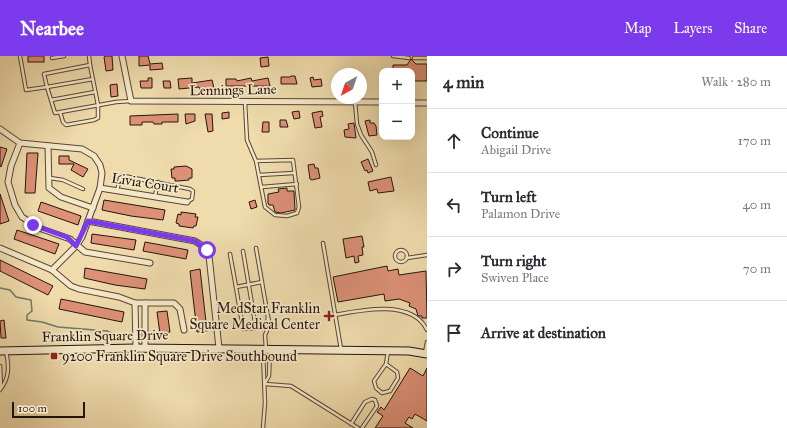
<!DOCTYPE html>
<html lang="en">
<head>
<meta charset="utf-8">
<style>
	body { margin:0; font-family:"IM FELL Great Primer",serif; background:#f2f2f3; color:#2b2b33 }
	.controls { position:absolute; right:12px; top:12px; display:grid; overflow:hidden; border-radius:8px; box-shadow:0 4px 16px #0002 }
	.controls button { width:36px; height:36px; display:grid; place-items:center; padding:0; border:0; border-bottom:1px solid #e1e1e2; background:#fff; color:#2b2b33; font:20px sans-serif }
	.compass { position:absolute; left:331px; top:12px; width:36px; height:36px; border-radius:50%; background:#fff; box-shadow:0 4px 16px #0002; rotate:220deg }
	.scale { position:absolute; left:12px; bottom:10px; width:73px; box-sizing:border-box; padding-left:4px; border:2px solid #25140c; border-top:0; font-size:11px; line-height:14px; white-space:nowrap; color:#25140c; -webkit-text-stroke:3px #f5e8c9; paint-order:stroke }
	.stop { position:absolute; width:12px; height:12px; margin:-9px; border:3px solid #7c3aed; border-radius:50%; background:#fff }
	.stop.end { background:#7c3aed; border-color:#fff; box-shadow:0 1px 4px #0008 }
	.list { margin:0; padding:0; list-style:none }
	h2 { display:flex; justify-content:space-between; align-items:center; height:52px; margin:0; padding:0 16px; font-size:17px }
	h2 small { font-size:13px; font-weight:400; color:#7c7c81 }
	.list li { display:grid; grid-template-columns:26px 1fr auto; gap:12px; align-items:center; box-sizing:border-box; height:64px; padding:0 16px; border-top:1px solid #e1e1e2 }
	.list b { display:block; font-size:15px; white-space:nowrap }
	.list p { margin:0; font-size:13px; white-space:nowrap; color:#7c7c81 }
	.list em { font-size:13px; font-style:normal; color:#7c7c81 }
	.icon { flex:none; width:22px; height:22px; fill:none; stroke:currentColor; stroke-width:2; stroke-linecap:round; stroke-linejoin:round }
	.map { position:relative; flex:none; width:427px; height:372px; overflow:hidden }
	header { display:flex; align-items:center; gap:24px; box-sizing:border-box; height:56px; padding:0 20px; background:#7c3aed; color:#fff }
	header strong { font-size:19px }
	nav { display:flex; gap:22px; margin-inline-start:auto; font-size:14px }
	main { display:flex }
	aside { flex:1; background:#fff }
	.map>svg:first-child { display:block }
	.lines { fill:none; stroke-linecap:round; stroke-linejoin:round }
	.stream { stroke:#6b7968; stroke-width:1.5 }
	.building { fill:#dd9177; stroke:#25140c }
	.lane-casing { stroke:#584634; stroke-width:4.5 }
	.street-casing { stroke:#584634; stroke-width:7 }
	.secondary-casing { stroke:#25140c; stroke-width:9 }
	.lane { stroke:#f5e8c9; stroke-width:2.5 }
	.street { stroke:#f5e8c9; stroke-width:5 }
	.secondary { stroke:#f5e8c9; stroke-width:7 }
	.route { stroke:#7c3aed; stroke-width:5 }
	.poi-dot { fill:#8f2418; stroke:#f5e8c9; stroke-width:1.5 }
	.labels { text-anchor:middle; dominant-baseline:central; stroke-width:3.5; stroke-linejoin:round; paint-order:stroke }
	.street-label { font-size:14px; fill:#25140c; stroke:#f5e8c9 }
	.poi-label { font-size:14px; fill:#25140c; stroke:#f5e8c9; text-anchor:end }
</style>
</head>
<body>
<header>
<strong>Nearbee</strong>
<nav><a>Map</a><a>Layers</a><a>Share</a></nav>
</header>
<main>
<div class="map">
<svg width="427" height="372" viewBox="0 0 427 372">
	<rect width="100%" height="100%" fill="#efdbac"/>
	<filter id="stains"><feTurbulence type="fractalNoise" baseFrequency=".005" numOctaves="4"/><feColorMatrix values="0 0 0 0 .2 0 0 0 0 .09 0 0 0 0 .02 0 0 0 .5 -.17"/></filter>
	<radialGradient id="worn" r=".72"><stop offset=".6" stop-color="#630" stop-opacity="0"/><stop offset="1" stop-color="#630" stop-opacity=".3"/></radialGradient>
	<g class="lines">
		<polyline class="stream" points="0,232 10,234 16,241 31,244 32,255 27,259 27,264 42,266 58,271 107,275 116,279"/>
	</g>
	<g class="building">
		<rect x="28" y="0" width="16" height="6"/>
		<polygon points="106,0 112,0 113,14 106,15 104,1"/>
		<polygon points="139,0 148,0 150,8 162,7 163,13 150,14 150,9 139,10"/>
		<polygon points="268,1 269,10 261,11 260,2"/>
		<polygon points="411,3 416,8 427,8 427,25 412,25 412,15 393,15 393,9 407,9"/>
		<polygon points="291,20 295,20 297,28 281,28 281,21 290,21"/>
		<polygon points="313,21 314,24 321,23 322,30 312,31 310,22"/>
		<polygon points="148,22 152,22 152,32 141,32 140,25 148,25"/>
		<polygon points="192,22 192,27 212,24 214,32 200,34 199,31 179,33 178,23"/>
		<polygon points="251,22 252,25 268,22 270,30 226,30 226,23 236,23 237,25"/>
		<polygon points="163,25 170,25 171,32 164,32"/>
		<polygon points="117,28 118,40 111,41 110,29"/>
		<polygon points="299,55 300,62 294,63 292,56"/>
		<polygon points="322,55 323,60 320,61 322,71 315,72 312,57"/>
		<polygon points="229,56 229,62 222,63 222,57"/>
		<polygon points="178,58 178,66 162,66 162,68 154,68 153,66 142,66 142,69 130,69 130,60"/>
		<polygon points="185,58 195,58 195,65 186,68"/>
		<polygon points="205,58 212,58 213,75 208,76"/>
		<polygon points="280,64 286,64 288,71 280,71"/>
		<polygon points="370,64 370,67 374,67 376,70 377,79 369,80 365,65"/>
		<polygon points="263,66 269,66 269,76 262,76"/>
		<polygon points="354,67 356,82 345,81 344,74 349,73 348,68"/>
		<polygon points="0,91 7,93 1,111 0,110"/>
		<polygon points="27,97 38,97 35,137 25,137"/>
		<polygon points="59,100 69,100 69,104 88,113 83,121 71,114 74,108 59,108"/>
		<polygon points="368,103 373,115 368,117 367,114 365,115 361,106"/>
		<polygon points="314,108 315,112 318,112 320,122 312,124 310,123 308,109"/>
		<polygon points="186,110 192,113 192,122 189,122 189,124 178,125 175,125 175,122 172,122 171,113 174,113 174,111"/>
		<polygon points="391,121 394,135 378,137 377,133 370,135 368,126"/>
		<polygon points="287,132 287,135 294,135 295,154 281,157 275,156 273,149 269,149 268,147 268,138 279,136 278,133"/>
		<polygon points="0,138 9,165 0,168"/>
		<polygon points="104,144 165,154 163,164 131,160 102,154"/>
		<polygon points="255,144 257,151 251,153 249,146"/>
		<polygon points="41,146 81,160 78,169 38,155"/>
		<polygon points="181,156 196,158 195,161 198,161 196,170 194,170 193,172 179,170 179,168 176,167 178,158 181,159"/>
		<polygon points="17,174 59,188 55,198 14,183"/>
		<polygon points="92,178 136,184 134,194 91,187"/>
		<polygon points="362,180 364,191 362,191 363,199 358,200 359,206 355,207 354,200 346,202 343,183"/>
		<polygon points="145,186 188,194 186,203 143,195"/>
		<polygon points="0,204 53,230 48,239 0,215"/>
		<polygon points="387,210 388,215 398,213 399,219 426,215 427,262 422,262 422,260 418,260 416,253 409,250 410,247 399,243 385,245 384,238 338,246 333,221"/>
		<polygon points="85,212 147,223 145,233 115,229 84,222"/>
		<polygon points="200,213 207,275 197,276 190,215"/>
		<polygon points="61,243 124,256 122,266 59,253"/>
		<polygon points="167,255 170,276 160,278 157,256"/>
		<polygon points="4,264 6,282 1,282 0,265"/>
		<polygon points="410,312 423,320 427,312 427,365 415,358 412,363 409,361 405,367 413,372 375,372 383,360 377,356 381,351 384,354"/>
	</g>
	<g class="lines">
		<defs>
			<g id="lane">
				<polyline points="20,0 26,34 47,31 55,57 116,46 131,45"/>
				<polyline points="89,0 90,9"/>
				<polyline points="393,0 409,2"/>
				<polyline points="52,2 64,0"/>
				<polyline points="414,2 427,2"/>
				<polyline points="51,44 95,36"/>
				<polyline points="245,46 247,84 256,105 265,151 275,159 287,160 297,157 299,151 293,104 256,105"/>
				<polyline points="355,46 357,68 361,79 372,96 376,109"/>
				<polyline points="60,56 63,66 66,69 94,64 98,62 98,49 90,9 44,18 47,31 93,23"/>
				<polyline points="259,119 294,117"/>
				<polyline points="50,122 63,124 83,133"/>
				<polyline points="262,131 297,128"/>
				<polyline points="117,135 120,122 124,120 190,133 193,135 192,143 187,146"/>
				<polyline points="155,140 158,126"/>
				<polyline points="323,187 341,293"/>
				<polyline points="256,192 268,261"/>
				<circle cx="401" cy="200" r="6"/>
				<polyline points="243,195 256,272 243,273 236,231 262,226"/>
				<polyline points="230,198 236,231"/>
				<polyline points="407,202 427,199"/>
				<path d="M335,259c26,-5 77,-16 92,15"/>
				<polyline points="266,293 265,279 270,268 268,261 267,267 268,271"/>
				<polyline points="425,297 427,286"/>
				<polyline points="386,308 397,316 398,322 390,335 382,337 376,332 374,325 386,308 388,295"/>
				<polyline points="0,310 1,331"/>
				<polyline points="265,327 269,320 270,295"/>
				<polyline points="265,328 291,330 358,372"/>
				<path d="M0,334c10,-13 9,-24 6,-39"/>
				<polyline points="351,368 365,346 372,343 375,344 377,350 362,372"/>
				<polyline points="263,372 265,347 263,295"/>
			</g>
			<g id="street">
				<polyline points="122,0 131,45 382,46"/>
				<polyline points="412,47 427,47"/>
				<polyline points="0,73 20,87 82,93 94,100 100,109 102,117 100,132 82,181 76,190 52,214"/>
				<polyline points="20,87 11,110 8,126 15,149 22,161 39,172 70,183 85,196 150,207"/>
				<polyline points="48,90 49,132 61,141 93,152"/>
				<polyline points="100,132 187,146"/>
				<polyline points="88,165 195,185 204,191 209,200 219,292"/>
				<polyline points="0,192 52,214 71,230 79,233 119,241 135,247 174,247 180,253 184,274"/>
				<polyline points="135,247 136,292"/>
				<polyline points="145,292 145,247"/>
			</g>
			<polyline id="secondary" points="0,295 136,292 409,295 427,298"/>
		</defs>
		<use href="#lane" class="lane-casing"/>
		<use href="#street" class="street-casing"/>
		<use href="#secondary" class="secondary-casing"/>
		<use href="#lane" class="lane"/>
		<use href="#street" class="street"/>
		<use href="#secondary" class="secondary"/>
	</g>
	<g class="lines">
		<polyline class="route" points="33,169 67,181 76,190 88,165 195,185 207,194"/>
	</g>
	<g class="poi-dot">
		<path d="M327 254h4v4h4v4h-4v4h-4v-4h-4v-4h4z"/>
		<rect x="50" y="296" width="8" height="8" rx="2"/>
	</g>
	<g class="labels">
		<g class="street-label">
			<text transform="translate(233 34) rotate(-1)">Lennings Lane</text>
			<text transform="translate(145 127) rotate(9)">Livia Court</text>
			<text transform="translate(105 280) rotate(-1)">Franklin Square Drive</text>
		</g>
		<g class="poi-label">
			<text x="320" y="252">MedStar Franklin<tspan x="320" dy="16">Square Medical Center</tspan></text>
			<text x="62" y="300" text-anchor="start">9200 Franklin Square Drive Southbound</text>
		</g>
	</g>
	<rect width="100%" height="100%" filter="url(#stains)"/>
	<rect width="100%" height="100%" fill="url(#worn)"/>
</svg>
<div class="controls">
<button>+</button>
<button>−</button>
</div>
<svg class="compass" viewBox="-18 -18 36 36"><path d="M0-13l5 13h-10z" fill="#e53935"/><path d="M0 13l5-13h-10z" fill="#7c7c81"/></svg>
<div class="scale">100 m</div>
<div class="stop" style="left:207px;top:194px"></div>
<div class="stop end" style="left:33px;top:169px"></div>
</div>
<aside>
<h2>4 min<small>Walk · 280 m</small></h2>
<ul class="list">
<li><svg class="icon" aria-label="ahead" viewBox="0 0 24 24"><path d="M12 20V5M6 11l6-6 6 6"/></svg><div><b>Continue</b><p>Abigail Drive</p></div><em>170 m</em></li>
<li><svg class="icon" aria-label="left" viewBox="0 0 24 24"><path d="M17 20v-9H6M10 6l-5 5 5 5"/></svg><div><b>Turn left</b><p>Palamon Drive</p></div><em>40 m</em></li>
<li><svg class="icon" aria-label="right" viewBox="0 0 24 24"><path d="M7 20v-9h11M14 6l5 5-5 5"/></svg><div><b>Turn right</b><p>Swiven Place</p></div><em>70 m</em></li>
<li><svg class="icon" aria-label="arrive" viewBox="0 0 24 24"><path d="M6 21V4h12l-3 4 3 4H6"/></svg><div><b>Arrive at destination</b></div></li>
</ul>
</aside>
</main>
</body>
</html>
